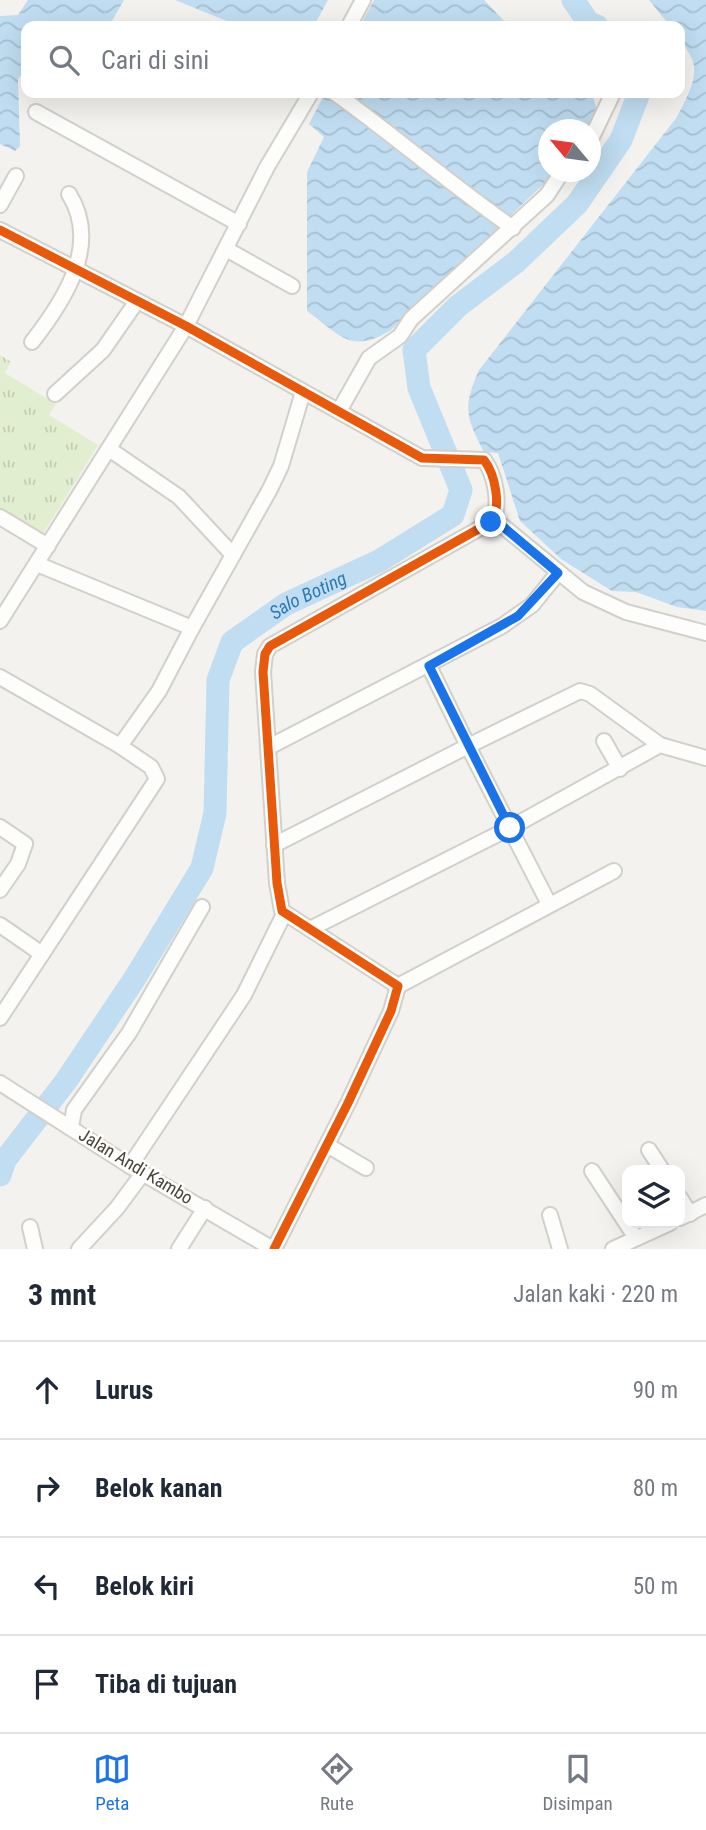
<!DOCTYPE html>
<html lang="id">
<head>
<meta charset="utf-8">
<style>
	body { margin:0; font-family:"Roboto Condensed",sans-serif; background:#f2f2f3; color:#1f2937 }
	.controls { position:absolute; right:21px; bottom:21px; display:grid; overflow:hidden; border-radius:14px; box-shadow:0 7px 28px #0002 }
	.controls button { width:63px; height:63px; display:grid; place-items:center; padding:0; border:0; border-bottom:2px solid #e0e1e3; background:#fff; color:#1f2937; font:35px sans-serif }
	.compass { position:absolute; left:538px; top:119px; width:63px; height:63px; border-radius:50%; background:#fff; box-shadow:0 7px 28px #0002; rotate:299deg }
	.stop { position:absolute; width:21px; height:21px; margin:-16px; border:5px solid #1a73e8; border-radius:50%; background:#fff }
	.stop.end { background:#1a73e8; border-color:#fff; box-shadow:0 2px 7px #0008 }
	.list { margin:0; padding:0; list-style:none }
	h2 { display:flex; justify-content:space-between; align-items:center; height:91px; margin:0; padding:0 28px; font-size:30px }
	h2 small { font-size:23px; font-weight:400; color:#747a83 }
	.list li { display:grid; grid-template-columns:46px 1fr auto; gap:21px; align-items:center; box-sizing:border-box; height:98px; padding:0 28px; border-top:2px solid #e0e1e3 }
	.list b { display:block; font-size:26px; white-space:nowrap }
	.list em { font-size:23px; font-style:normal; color:#747a83 }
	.icon { flex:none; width:38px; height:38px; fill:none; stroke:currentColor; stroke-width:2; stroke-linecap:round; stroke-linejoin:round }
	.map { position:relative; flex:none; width:706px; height:1249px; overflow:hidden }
	.search { position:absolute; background:#fff; box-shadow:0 7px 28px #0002; left:21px; right:21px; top:21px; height:77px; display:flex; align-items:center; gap:18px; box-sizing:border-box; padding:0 24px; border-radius:14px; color:#747a83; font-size:26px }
	.sheet { height:483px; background:#fff }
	nav { display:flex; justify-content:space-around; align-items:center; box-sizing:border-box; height:98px; border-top:2px solid #e0e1e3; background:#fff; font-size:19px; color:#747a83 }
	nav a { display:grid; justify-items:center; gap:4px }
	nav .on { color:#1a73e8 }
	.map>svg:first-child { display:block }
	.park { fill:url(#park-tufts) }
	.water { fill:url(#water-waves) }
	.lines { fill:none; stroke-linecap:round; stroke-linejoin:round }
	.river { stroke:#c0ddf1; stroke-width:23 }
	.minor-casing { stroke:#d2d0cb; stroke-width:18 }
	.minor { stroke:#fdfdfc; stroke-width:14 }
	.cycleway-casing { stroke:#fff; stroke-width:13 }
	.cycleway { stroke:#e8590c; stroke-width:9 }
	.route { stroke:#1a73e8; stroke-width:9 }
	.labels { text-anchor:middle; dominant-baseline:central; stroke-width:5; stroke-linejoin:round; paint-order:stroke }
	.street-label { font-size:18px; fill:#4b4439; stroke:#fff }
	.water-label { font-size:19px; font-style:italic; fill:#2e7ab2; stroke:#fff }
</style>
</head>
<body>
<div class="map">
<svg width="706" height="1249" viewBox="0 0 706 1249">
	<defs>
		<pattern id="park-tufts" width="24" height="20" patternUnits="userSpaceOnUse" patternTransform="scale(1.75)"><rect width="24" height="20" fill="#e1eecf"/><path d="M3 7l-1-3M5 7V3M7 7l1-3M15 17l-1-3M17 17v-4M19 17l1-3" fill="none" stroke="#c3cdb2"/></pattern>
		<pattern id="water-waves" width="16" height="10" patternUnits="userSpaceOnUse" patternTransform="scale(1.75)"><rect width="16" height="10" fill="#c0ddf1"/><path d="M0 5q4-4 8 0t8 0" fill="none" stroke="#a6bfcf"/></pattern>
	</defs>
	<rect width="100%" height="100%" fill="#f4f2ee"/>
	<polygon class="park" points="0,355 11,362 5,373 56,404 49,415 98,445 41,537 0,512"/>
	<g class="water">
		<polygon points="28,0 124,0 109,26 26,26 26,69 18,79 20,146 15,151 0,144 0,16 18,15"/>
		<polygon points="175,0 328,0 314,26 239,26"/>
		<polygon points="374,0 484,0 509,26 360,26"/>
		<path d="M649,0h57v611l-29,-4 -41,-15 -24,-1 -51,-32 -41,-38 -22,-68 -14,-1c-19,-36 -21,-45 -5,-82l198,-253c8,-17 24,-41 14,-60 -6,-12 -11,-16 -11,-31h-10z"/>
		<path d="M325,93h267l5,17 -11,19 -38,1v42h8l-5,5 -160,153c-40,25 -51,5 -84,-19v-139l17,-35 -15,-13z"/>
	</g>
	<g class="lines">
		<g class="river">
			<polyline points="573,0 589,23 597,26"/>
			<path id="s1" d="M0,1175l5,-15 61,-79 69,-103 67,-110 13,-55 3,-133 14,-38 54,-38 93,-43 74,-46 8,-25 -42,-102 -5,-38 44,-44 58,-44 61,-58 44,-64 18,-47"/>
		</g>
		<defs>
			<g id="minor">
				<polyline points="349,26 363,0"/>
				<path d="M335,93c60,43 116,92 178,135"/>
				<polyline points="36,112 239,224"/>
				<polyline points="590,141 613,93"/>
				<polyline points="0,205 16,176"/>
				<path d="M0,230l186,96 236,132 62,2c11,14 18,47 7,62l-221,124 -5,8 -2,18 14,211 5,28 116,75 -7,25 -43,92 -74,146"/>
				<polyline points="226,249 292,286"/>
				<path d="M32,342c32,-41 69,-97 37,-148"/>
				<polyline points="55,394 103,350 137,301"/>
				<polyline points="339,411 369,358 400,336 411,319 547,195 562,172"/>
				<polyline points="109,449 179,497 233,555"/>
				<polyline points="0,517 48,546"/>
				<polyline points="494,519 583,592 626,612 706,633"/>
				<polyline points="0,621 186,326 267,167 311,93"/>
				<polyline points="192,628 270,489 281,466 303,392"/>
				<polyline points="429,666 468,746 580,691 590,694 660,745"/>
				<polyline points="0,677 120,746 159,691 192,628 37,564"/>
				<polyline points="604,741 620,769"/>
				<polyline points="269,747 502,626 532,605 558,573"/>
				<polyline points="0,827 25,844 18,864 0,890"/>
				<polyline points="274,845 468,746 510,828 310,929"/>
				<polyline points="549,904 510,828 660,745 706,758"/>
				<polyline points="0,925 42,954"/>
				<polyline points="398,986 614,871"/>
				<polyline points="0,1018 157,779 151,767 120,746"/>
				<polyline points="0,1083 130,1166 273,1249"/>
				<polyline points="71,1127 74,1110 129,1033 202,907"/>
				<polyline points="327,1145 366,1168"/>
				<polyline points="649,1150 662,1170"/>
				<polyline points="130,1166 244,995 284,914"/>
				<polyline points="592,1171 636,1238"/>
				<polyline points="680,1198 690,1214"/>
				<polyline points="550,1215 560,1249"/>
				<polyline points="680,1218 706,1205"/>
				<polyline points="30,1227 35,1249"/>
				<polyline points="79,1249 117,1208 143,1173"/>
				<polyline points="179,1249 205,1208"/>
				<polyline points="613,1249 670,1223"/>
			</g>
		</defs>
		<use href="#minor" class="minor-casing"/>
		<use href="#minor" class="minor"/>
		<defs>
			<path id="cycleway" d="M0,230l186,96 236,132 62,2c11,14 18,47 7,62l-221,124 -5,8 -2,18 14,211 5,28 116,75 -7,25 -43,92 -74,146"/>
		</defs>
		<use href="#cycleway" class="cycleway-casing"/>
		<use href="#cycleway" class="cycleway"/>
	</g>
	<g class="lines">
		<polyline class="route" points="491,522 494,519 558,573 518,616 429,666 510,828"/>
	</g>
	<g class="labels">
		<g class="street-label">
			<text transform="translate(136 1166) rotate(31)">Jalan Andi Kambo</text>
		</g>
		<g class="water-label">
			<text stroke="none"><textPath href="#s1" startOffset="688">Salo Boting</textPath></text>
		</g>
	</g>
</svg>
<div class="controls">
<button><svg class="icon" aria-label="layers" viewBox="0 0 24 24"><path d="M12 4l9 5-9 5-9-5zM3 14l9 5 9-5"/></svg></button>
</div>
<svg class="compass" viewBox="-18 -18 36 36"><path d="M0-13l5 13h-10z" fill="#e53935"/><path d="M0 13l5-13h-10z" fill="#747a83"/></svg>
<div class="stop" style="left:510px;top:828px"></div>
<div class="stop end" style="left:491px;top:522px"></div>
<div class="search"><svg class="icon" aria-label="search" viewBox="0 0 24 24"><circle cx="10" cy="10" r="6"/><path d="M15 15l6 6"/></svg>Cari di sini</div>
</div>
<section class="sheet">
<h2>3 mnt<small>Jalan kaki · 220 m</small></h2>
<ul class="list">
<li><svg class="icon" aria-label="ahead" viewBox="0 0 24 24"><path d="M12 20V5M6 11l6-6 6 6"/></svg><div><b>Lurus</b></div><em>90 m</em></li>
<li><svg class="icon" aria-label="right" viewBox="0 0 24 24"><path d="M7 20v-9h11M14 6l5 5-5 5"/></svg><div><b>Belok kanan</b></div><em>80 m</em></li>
<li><svg class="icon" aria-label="left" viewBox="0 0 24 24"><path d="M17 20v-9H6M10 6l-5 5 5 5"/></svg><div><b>Belok kiri</b></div><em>50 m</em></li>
<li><svg class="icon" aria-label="arrive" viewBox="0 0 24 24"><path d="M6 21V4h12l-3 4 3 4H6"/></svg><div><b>Tiba di tujuan</b></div></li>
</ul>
</section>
<nav>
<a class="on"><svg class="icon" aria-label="map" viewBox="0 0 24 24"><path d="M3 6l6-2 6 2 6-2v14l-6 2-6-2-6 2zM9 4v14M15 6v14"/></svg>Peta</a>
<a><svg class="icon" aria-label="directions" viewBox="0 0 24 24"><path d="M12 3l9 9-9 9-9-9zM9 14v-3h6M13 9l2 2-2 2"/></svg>Rute</a>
<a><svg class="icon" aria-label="saved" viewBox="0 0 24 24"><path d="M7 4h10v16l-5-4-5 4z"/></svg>Disimpan</a>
</nav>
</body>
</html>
